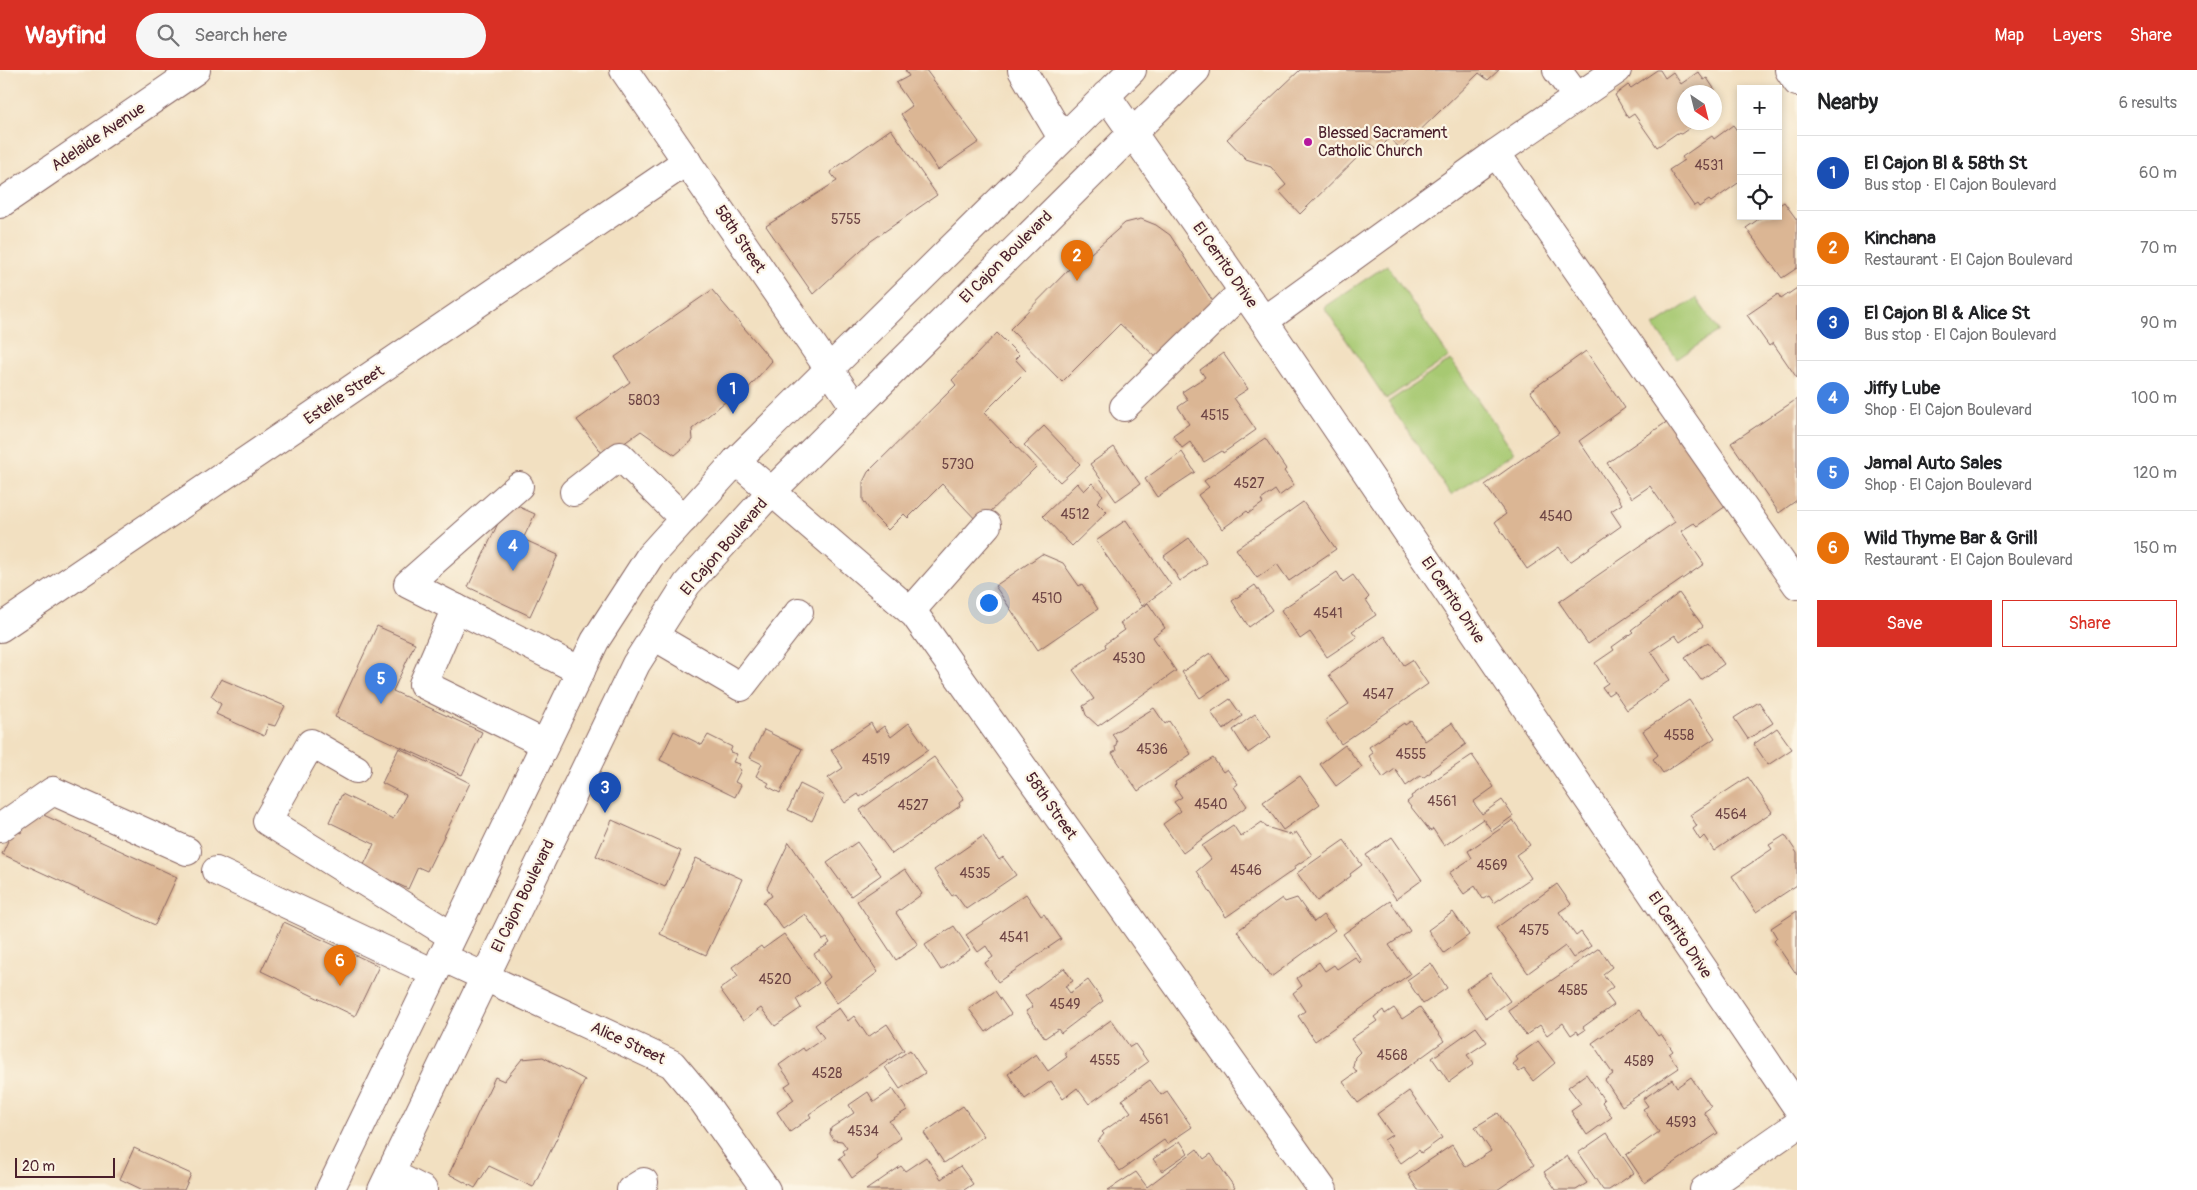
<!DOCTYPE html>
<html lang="en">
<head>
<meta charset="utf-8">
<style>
	body { margin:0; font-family:Pangolin,sans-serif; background:#f6f6f6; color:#202124 }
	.controls { position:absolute; right:15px; top:15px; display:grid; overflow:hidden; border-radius:0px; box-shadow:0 2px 8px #0003 }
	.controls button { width:45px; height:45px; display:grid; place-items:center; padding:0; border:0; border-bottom:1px solid #e0e0e0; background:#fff; color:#202124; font:25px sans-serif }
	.compass { position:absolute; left:1677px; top:15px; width:45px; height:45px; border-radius:50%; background:#fff; box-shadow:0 2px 8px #0003; rotate:145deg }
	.scale { position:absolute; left:15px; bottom:12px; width:100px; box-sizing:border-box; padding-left:5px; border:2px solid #4a1f2b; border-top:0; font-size:14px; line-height:18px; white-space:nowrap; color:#4a1f2b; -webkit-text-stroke:4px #fcf5e5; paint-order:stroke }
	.you { position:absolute; left:988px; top:532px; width:18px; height:18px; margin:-12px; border:4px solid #fff; border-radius:50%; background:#1a73e8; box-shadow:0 0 0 8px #1a73e833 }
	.badge { display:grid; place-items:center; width:32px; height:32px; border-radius:50%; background:#d93025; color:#fff; font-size:16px; font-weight:700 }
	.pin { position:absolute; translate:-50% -41px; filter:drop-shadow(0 1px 2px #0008) }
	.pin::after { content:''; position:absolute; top:26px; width:18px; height:15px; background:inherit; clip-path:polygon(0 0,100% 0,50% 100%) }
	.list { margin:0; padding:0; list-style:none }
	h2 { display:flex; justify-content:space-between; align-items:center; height:65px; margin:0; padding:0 20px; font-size:21px }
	h2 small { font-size:16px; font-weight:400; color:#757577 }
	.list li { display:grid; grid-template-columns:32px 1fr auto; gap:15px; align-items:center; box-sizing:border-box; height:75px; padding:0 20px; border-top:1px solid #e0e0e0 }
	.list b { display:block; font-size:19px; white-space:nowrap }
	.list p { margin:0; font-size:16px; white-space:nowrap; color:#757577 }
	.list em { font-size:16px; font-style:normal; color:#757577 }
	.actions { display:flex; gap:10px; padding:15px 20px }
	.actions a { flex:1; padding:11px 0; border:1px solid #d93025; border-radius:0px; text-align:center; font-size:18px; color:#d93025 }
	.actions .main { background:#d93025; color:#fff }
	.icon { flex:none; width:28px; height:28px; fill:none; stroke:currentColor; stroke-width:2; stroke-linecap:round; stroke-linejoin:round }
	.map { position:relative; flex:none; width:1797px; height:1120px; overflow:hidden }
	header { display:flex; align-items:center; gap:30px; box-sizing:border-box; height:70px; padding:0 25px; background:#d93025; color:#fff }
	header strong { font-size:24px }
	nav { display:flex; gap:28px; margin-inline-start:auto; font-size:18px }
	.search { width:350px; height:45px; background:#f6f6f6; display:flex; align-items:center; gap:12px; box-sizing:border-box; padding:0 18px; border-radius:28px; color:#757577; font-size:19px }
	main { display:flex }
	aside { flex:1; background:#fff }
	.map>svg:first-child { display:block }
	.green { fill:#a7c972; stroke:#78744e }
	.building { fill:#dbb694 }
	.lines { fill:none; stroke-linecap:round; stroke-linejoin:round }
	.minor-casing { stroke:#856360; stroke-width:30 }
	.major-casing { stroke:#856360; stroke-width:30 }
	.minor { stroke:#fff; stroke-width:28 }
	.major { stroke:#fff; stroke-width:28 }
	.poi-dot { fill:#b5179e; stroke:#fcf5e5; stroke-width:2 }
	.labels { text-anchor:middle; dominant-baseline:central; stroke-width:4.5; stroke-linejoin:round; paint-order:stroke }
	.number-label { font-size:14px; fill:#6e4545 }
	.poi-label { font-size:16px; fill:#4a1f2b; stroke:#fcf5e5; text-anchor:start }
	.street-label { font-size:16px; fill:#4a1f2b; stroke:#fcf5e5 }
</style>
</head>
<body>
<header>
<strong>Wayfind</strong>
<div class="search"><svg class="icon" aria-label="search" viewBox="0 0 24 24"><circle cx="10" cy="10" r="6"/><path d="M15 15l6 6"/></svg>Search here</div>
<nav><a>Map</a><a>Layers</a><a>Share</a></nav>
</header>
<main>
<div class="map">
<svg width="1797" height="1120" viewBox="0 0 1797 1120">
	<rect width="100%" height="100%" fill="#fcf5e5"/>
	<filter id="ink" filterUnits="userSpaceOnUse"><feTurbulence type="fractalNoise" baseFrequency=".02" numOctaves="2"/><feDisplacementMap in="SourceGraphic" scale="10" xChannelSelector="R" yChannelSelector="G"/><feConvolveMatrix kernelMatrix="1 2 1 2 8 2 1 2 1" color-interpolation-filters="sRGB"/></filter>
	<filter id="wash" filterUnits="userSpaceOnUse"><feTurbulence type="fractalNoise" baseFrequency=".0096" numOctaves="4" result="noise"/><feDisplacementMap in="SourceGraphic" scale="20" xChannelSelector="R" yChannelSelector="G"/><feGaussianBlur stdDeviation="1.12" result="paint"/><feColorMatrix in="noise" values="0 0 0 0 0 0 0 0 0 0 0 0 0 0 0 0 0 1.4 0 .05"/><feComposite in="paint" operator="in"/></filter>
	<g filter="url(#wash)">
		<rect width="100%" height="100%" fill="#f2e0c1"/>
		<g class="green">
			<polygon points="1387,195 1449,287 1386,329 1324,237"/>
			<polygon points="1696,228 1719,261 1677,289 1654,256"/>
			<polygon points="1451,290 1514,383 1451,425 1388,332"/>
		</g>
		<g id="blocks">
			<g class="building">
				<polygon points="905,0 926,0 979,72 938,100 901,44 912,36 896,13 909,6"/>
				<polygon points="1300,0 1499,0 1488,10 1479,3 1401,79 1389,68 1379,81 1371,74 1300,144 1279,121 1286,115 1271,97 1246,89 1227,69"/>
				<polygon points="1657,0 1660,0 1665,8 1673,2 1681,14 1698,2 1704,10 1707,8 1715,20 1712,22 1684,22 1684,52 1698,52 1681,64 1677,63 1657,77 1634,44 1628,48 1615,25 1628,15 1631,18"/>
				<polygon points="1733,55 1741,66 1741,111 1711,132 1709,130 1699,137 1697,134 1694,136 1669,100 1684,90 1682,87 1712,66 1714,69"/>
				<polygon points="891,59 937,125 871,171 813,224 766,156 837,111 830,102"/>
				<polygon points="1784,132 1797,150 1797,198 1782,208 1746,158 1763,146 1778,146 1778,136"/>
				<polygon points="1141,149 1156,155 1170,165 1214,233 1157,288 1120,254 1062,312 1010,259 1080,188 1082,191 1125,153"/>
				<polygon points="1797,218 1797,308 1773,273 1769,276 1747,245 1778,224 1781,229"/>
				<polygon points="712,220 772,291 732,337 725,332 692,359 693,370 675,385 641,361 605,387 577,350 630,312 615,287"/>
				<polygon points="997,263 1019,285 1015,289 1026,301 984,343 1036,397 979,453 942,414 908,448 904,444 888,460 873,445 863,430 863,412 868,402 956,315 952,310"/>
				<polygon points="1586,281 1625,338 1579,371 1622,434 1611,441 1621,456 1570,492 1559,477 1527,499 1495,452 1506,444 1485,415 1559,363 1530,321"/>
				<polygon points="1223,283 1248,319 1234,328 1256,360 1223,383 1222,381 1204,392 1190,372 1182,378 1173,365 1189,354 1178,337 1188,330 1182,322 1205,307 1200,300"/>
				<polygon points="1797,329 1797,430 1779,443 1731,373"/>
				<polygon points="1671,349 1729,434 1697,456 1694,453 1681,461 1704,494 1588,574 1559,532 1675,452 1650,416 1632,428 1607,393"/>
				<polygon points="1044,356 1080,394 1060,412 1024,375"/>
				<polygon points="1265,368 1286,399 1284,401 1294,415 1279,426 1275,420 1261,430 1263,433 1249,443 1247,441 1222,459 1198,425 1209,417 1204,411"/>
				<polygon points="1114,377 1140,414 1116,431 1090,394"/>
				<polygon points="1182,382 1195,402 1157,427 1145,409"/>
				<polygon points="1077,413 1084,421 1092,413 1103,425 1097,432 1107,442 1072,476 1043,446"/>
				<polygon points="508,432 535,444 523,469 558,485 530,546 468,517"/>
				<polygon points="1303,432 1336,479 1289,511 1277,494 1257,508 1236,479"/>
				<polygon points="1126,450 1171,515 1142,536 1096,471"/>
				<polygon points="1189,468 1207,493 1180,511 1164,486"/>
				<polygon points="1042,484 1063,493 1079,516 1082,514 1098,539 1038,580 995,516"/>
				<polygon points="1337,502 1343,512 1353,505 1369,527 1366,530 1376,545 1352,561 1357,567 1327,587 1310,562 1300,569 1281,540"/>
				<polygon points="1255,515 1272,540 1249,557 1232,531"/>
				<polygon points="1679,523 1703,556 1680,572 1675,565 1651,581 1670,610 1627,640 1614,621 1608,625 1602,617 1608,613 1595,593 1614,580 1612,577 1633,562 1631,560"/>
				<polygon points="1148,533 1165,558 1153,567 1176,601 1098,656 1086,645 1083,636 1094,629 1073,600 1106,577 1105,574 1125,560 1120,553"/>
				<polygon points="377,556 415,573 393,621 482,662 462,705 335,647"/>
				<polygon points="1385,566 1404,595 1412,590 1428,614 1341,674 1325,650 1349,634 1329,605"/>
				<polygon points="1708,572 1724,594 1701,610 1685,588"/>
				<polygon points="1210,583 1228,609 1200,628 1182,602"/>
				<polygon points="221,609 285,636 275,656 268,654 264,666 216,644 221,634 211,626"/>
				<polygon points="1230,629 1242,646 1223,660 1211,642"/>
				<polygon points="1689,630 1715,668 1663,703 1653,689 1658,685 1643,661"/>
				<polygon points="1759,632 1773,653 1748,669 1734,648"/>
				<polygon points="1154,638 1165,654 1169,651 1191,684 1138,721 1112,683 1116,681 1115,677 1117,672 1112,664"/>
				<polygon points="1255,644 1271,667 1248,683 1233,660"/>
				<polygon points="1411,651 1425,671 1452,653 1466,674 1432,699 1431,702 1424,707 1420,706 1406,716 1395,699 1383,708 1369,686 1373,683 1369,677 1404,653 1405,655"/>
				<polygon points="871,653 876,662 884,656 891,667 909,653 928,680 860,727 858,724 845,733 828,708 843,698 831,680"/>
				<polygon points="1777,658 1792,679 1768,695 1754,674"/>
				<polygon points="764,660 802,679 780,723 767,716 769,713 756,706 762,694 750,688"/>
				<polygon points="674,661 702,675 708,665 732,677 730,682 737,684 733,692 740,694 738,698 741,700 735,712 741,715 735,727 660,690"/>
				<polygon points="1345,675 1362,697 1336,716 1320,694"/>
				<polygon points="399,678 470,713 427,801 418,797 408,819 363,797 374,774 329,752 342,724 393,749 406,725 382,713"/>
				<polygon points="1472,685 1494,717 1473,732 1482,744 1502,730 1513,746 1492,761 1483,749 1444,776 1433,759 1430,761 1407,732 1412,728 1411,726"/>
				<polygon points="934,687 964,729 959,733 960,736 892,784 860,740"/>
				<polygon points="1213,688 1223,702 1227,699 1238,714 1234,717 1247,736 1183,783 1163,754 1181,741 1174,732 1182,727 1174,716 1176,714 1175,712"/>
				<polygon points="1300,706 1320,734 1283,760 1263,732"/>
				<polygon points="1748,707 1772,742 1714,781 1704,766 1700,770 1693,759 1697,756 1690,745"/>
				<polygon points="800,714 824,726 812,751 788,740"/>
				<polygon points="33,740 177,807 155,855 2,784 13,760 21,763"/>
				<polygon points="612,750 681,781 665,817 596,786"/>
				<polygon points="1513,750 1530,775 1516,785 1531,808 1494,833 1489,826 1483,829 1475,816 1464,824 1449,803 1472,788 1468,781"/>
				<polygon points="1262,752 1266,757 1292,765 1296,762 1312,785 1294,797 1295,799 1226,847 1197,801 1211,789 1202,776 1233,755 1241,767"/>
				<polygon points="1785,765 1797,783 1797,815 1756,842 1732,806 1772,779 1769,775"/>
				<polygon points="983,766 999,790 1003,787 1016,805 966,839 955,824 952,826 934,800"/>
				<polygon points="1392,767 1422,810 1396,829 1366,785"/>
				<polygon points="1344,770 1362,795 1350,804 1351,806 1317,831 1297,803"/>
				<polygon points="789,772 878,902 837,933 823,913 830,907 814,884 830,873 827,868 823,870 805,844 783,859 763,832 772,826 767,818"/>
				<polygon points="857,772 881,805 851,826 827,793"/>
				<polygon points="696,788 742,809 706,885 660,864"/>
				<polygon points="905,799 922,824 896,843 918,875 896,890 857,831"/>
				<polygon points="1557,814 1571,834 1559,842 1576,866 1581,862 1591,876 1573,888 1565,876 1528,903 1496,858"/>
				<polygon points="1026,824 1041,846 1044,844 1061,869 998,912 985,893 993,887 986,876 978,882 966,865"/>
				<polygon points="1282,828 1285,832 1297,828 1314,852 1323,845 1335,860 1271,907 1237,861"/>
				<polygon points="1390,831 1410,861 1389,875 1410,904 1315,971 1298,946 1305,941 1293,923 1302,916 1297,908 1319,892 1325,901 1334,895 1337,899 1355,887 1360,893 1362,891 1343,864"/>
				<polygon points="1797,841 1797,905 1774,871 1777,868 1771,858"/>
				<polygon points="1453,842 1469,865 1444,883 1428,860"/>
				<polygon points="284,852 379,896 355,946 261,901"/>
				<polygon points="954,856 970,880 941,900 925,875"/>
				<polygon points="784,864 819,913 796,929 801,938 775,956 761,938 743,951 720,919 738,906 732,897 761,876 763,879"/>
				<polygon points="1599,878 1612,897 1603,904 1613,917 1605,923 1614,935 1583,957 1585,960 1579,964 1577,961 1571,965 1563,953 1547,965 1540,955 1526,965 1508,940"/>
				<polygon points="1431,893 1447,918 1423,934 1407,910"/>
				<polygon points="1064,898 1073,911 1065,916 1070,923 1088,910 1103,931 1061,963 1058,959 1045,968 1026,941 1033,937 1025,926"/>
				<polygon points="1490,903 1510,931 1486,948 1466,919"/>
				<polygon points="995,921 1011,944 986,962 969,939"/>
				<polygon points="1420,937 1444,971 1358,1033 1343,1012 1357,1002 1353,997 1355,987 1360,982 1351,969 1377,951 1374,947 1383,940 1385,944 1394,938 1402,949"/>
				<polygon points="839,938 848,951 854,946 868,967 887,954 904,980 809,1044 811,1047 790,1062 777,1042 794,1030 785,1016 791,1012 779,995 803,978 805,981 824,968 815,955"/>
				<polygon points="1639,940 1658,966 1661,964 1673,981 1669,984 1679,998 1622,1036 1605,1010 1613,1004 1592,973"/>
				<polygon points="1111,950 1130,977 1135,974 1148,992 1089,1034 1077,1018 1063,1029 1051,1011 1025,1029 1008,1004 1036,984 1048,1001 1067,987 1064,983"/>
				<polygon points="1476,957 1487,972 1467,985 1474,994 1449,1012 1432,988"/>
				<polygon points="1538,971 1555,993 1533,1011 1524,999 1519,1002 1513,994 1518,990 1516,987"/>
				<polygon points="910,980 925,1003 900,1019 885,997"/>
				<polygon points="543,987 585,1010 533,1117 489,1096 475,1118 449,1104 495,1007 504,1011 522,989"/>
				<polygon points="1586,1004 1604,1030 1602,1032 1612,1047 1587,1065 1571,1041 1581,1034 1568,1017"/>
				<polygon points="1691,1007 1711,1037 1704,1042 1718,1063 1645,1113 1626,1085 1659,1062 1643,1039 1648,1036 1643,1029 1672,1009 1677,1017"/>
				<polygon points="1150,1010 1161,1025 1167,1021 1192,1057 1167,1074 1164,1070 1120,1101 1098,1071 1104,1064 1102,1062 1131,1042 1122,1030"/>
				<polygon points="893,1019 907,1040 889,1051 901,1068 876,1086 878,1089 852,1108 839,1088 845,1084 843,1081 847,1078 842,1071 834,1070 830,1064 831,1058 854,1043 849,1035 868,1022 874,1032"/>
				<polygon points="1409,1021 1442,1068 1421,1083 1419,1080 1401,1093 1384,1070 1392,1065 1377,1044"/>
				<polygon points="963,1036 984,1066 944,1093 924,1063"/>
				<polygon points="1498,1043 1534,1095 1497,1120 1418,1120 1408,1105 1452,1075 1466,1097 1491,1081 1475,1057"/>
				<polygon points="1607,1063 1634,1103 1609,1120 1603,1120 1578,1083"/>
				<polygon points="1180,1071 1188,1083 1162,1101 1153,1089"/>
				<polygon points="134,1078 191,1104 184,1120 143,1120 120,1109"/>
				<polygon points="1197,1079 1204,1089 1211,1084 1235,1118 1232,1120 1108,1120 1136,1102 1147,1117"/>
				<polygon points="1567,1086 1587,1113 1576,1120 1556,1120 1544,1102"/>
				<polygon points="926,1087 941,1109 960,1096 973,1114 964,1120 866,1120 901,1096 905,1101"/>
			</g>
		</g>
	</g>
	<g filter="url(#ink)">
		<use href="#blocks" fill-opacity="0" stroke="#856360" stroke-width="1"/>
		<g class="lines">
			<defs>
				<g id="minor">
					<polyline points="624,0 855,337"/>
					<polyline points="1022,0 1062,68"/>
					<polyline points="1557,0 1577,27"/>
					<polyline points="1789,0 1797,12"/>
					<polyline points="1106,25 1264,251 1797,1037"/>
					<polyline points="1496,83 1797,515"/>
					<polyline points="0,134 196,0"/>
					<polyline points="1264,251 1496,83 1617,0"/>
					<polyline points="1124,337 1243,221"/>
					<polyline points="736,391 915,545 1323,1120"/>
					<polyline points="519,416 408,514 581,601"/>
					<polyline points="574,422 620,386 684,449"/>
					<polyline points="456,538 423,614 545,674"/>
					<polyline points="911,541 987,455"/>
					<polyline points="0,558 687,91"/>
					<polyline points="654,566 741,617 799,542"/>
					<polyline points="356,699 311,673 267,751 452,866"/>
					<polyline points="0,758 53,721 187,781"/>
					<polyline points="216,801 434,903"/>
					<polyline points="442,887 672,994 703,1031 766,1120"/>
					<polyline points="390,1103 423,1120"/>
					<polyline points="631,1120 644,1112"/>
					<polyline points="1704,1120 1797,1055"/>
				</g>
				<g id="major">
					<polyline points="330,1120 595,571 650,486 736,391 1132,0"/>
					<polyline points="382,1120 636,594 687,514 771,422 1196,0"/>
				</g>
			</defs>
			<use href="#minor" class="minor-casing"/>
			<use href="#major" class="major-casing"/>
			<use href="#minor" class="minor"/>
			<use href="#major" class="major"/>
		</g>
	</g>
	<circle class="poi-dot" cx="1308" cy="72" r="5"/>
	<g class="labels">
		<g class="number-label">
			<text x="1709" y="95">4531</text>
			<text x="846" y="149">5755</text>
			<text x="644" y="330">5803</text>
			<text x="1215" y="345">4515</text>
			<text x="958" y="394">5730</text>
			<text x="1249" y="413">4527</text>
			<text x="1075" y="444">4512</text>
			<text x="1556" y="446">4540</text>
			<text x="1047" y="528">4510</text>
			<text x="1328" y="543">4541</text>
			<text x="1129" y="588">4530</text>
			<text x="1378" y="624">4547</text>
			<text x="1679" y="665">4558</text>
			<text x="1152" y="679">4536</text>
			<text x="1411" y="684">4555</text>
			<text x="876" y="689">4519</text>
			<text x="1442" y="731">4561</text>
			<text x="1211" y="734">4540</text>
			<text x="913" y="735">4527</text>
			<text x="1731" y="744">4564</text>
			<text x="1492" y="795">4569</text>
			<text x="1246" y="800">4546</text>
			<text x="975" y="803">4535</text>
			<text x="1534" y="860">4575</text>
			<text x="1014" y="867">4541</text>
			<text x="775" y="909">4520</text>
			<text x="1573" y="920">4585</text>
			<text x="1065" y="934">4549</text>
			<text x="1392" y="985">4568</text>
			<text x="1105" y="990">4555</text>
			<text x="1639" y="991">4589</text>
			<text x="827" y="1003">4528</text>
			<text x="1154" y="1049">4561</text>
			<text x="1681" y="1052">4593</text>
			<text x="863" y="1061">4534</text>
		</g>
		<g class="poi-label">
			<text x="1318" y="63">Blessed Sacrament<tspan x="1318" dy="18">Catholic Church</tspan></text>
		</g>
		<g class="street-label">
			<text transform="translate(98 67) rotate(-34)">Adelaide Avenue</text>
			<text transform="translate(740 169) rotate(56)">58th Street</text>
			<text transform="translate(1006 187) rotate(-45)">El Cajon Boulevard</text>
			<text transform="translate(1225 195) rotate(55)">El Cerrito Drive</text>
			<text transform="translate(344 325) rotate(-34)">Estelle Street</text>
			<text transform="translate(724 477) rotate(-49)">El Cajon Boulevard</text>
			<text transform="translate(1453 530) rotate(56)">El Cerrito Drive</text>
			<text transform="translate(1051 736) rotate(55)">58th Street</text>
			<text transform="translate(523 826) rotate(-64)">El Cajon Boulevard</text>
			<text transform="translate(1680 865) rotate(56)">El Cerrito Drive</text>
			<text transform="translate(628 973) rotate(25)">Alice Street</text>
		</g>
	</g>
</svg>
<div class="controls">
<button>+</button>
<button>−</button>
<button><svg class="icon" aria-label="locate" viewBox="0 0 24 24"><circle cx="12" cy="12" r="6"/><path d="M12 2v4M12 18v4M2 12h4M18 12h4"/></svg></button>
</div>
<svg class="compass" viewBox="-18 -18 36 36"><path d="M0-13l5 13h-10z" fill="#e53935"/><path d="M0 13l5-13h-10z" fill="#757577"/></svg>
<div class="scale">20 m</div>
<div class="you"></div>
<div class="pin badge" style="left:733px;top:344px;background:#1a4fb4">1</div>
<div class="pin badge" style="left:1077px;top:211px;background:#e8710a">2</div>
<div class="pin badge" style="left:605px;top:743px;background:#1a4fb4">3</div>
<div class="pin badge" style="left:513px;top:501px;background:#3f7fe0">4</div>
<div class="pin badge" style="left:381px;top:634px;background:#3f7fe0">5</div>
<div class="pin badge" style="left:340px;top:916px;background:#e8710a">6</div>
</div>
<aside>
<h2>Nearby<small>6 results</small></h2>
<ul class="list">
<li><span class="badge" style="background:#1a4fb4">1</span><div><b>El Cajon Bl &amp; 58th St</b><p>Bus stop · El Cajon Boulevard</p></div><em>60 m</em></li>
<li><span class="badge" style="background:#e8710a">2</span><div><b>Kinchana</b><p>Restaurant · El Cajon Boulevard</p></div><em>70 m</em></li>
<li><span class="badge" style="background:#1a4fb4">3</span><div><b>El Cajon Bl &amp; Alice St</b><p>Bus stop · El Cajon Boulevard</p></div><em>90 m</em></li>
<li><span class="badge" style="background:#3f7fe0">4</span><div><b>Jiffy Lube</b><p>Shop · El Cajon Boulevard</p></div><em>100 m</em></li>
<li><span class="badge" style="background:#3f7fe0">5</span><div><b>Jamal Auto Sales</b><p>Shop · El Cajon Boulevard</p></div><em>120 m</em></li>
<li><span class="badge" style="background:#e8710a">6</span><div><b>Wild Thyme Bar &amp; Grill</b><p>Restaurant · El Cajon Boulevard</p></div><em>150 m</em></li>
</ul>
<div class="actions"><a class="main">Save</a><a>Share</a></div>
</aside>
</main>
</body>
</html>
